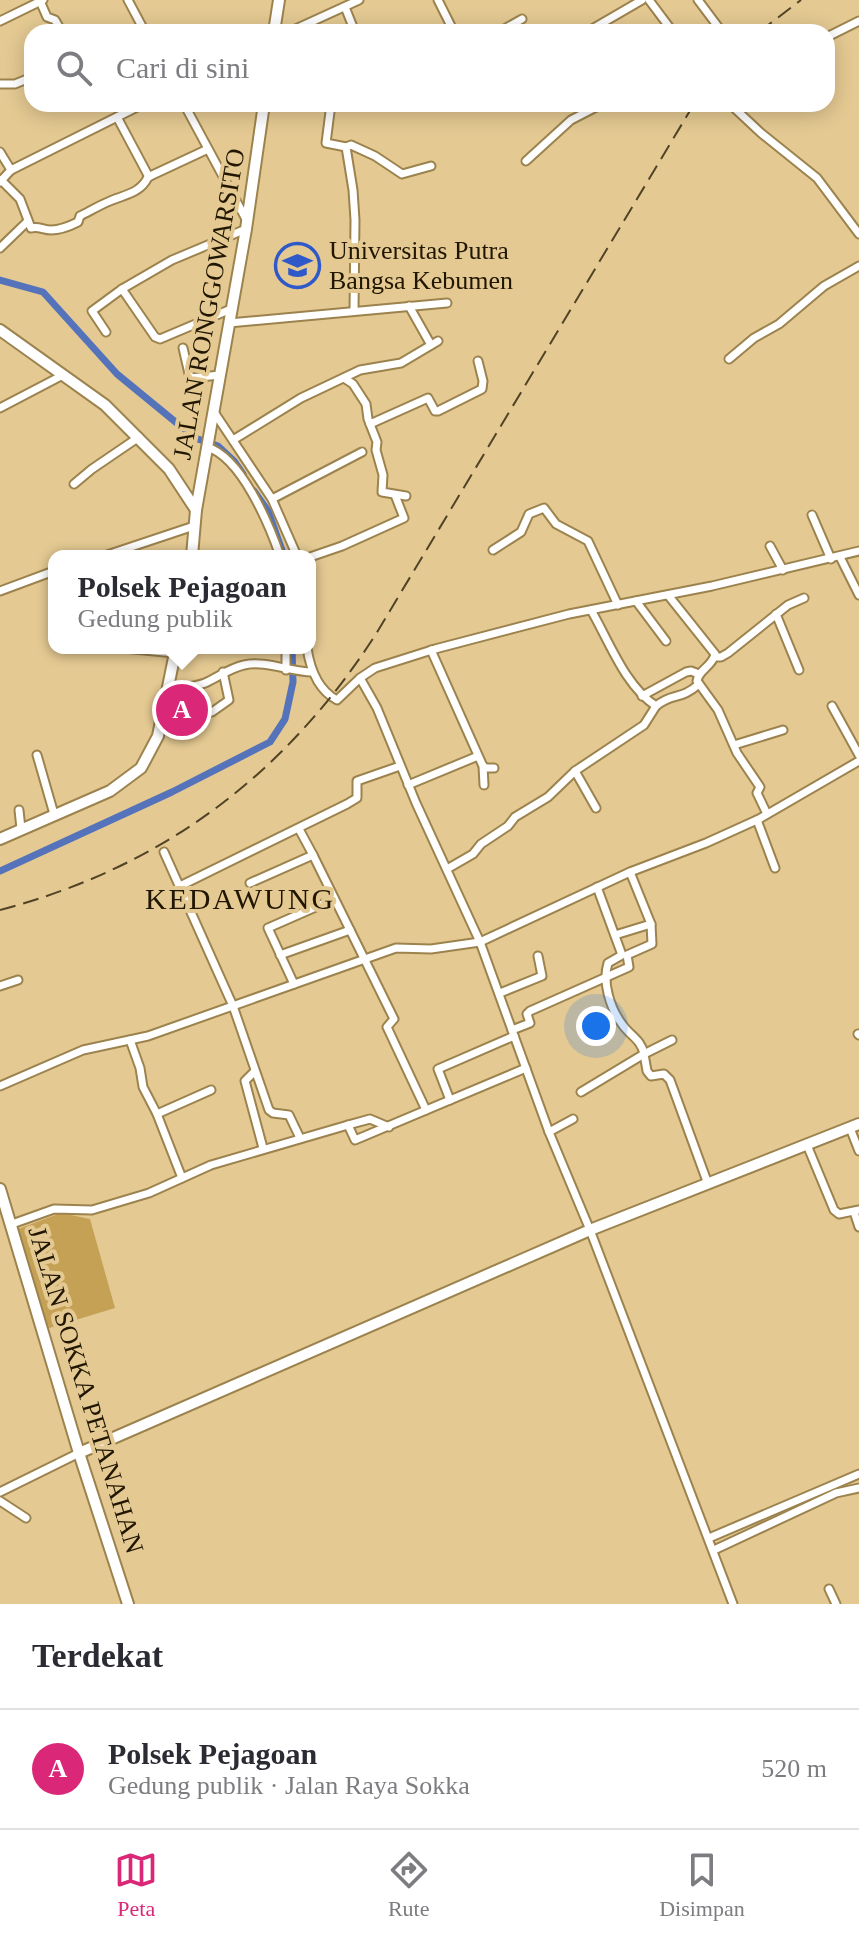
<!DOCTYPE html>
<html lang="id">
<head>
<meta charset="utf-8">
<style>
	body { margin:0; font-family:"Times New Roman",serif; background:#f2f2f3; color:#2b2b33 }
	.you { position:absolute; left:596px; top:1026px; width:28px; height:28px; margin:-20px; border:6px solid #fff; border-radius:50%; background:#1a73e8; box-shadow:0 0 0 12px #1a73e833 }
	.badge { display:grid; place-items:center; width:52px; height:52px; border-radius:50%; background:#db2777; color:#fff; font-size:26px; font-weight:700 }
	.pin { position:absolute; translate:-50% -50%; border:4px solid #fff; box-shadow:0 2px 8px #0006 }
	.popup { position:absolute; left:48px; top:550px; width:268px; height:104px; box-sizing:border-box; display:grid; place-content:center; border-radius:16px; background:#fff; filter:drop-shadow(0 2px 6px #0005); font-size:26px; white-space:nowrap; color:#7c7c81 }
	.popup b { font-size:30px; color:#2b2b33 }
	.popup::after { content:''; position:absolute; left:50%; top:100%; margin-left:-16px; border:16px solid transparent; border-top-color:#fff }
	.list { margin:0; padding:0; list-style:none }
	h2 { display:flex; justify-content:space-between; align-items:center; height:104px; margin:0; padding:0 32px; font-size:34px }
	h2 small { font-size:26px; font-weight:400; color:#7c7c81 }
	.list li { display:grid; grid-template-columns:52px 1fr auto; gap:24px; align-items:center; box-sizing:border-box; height:120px; padding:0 32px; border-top:2px solid #e1e1e2 }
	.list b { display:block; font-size:30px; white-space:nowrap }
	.list p { margin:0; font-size:26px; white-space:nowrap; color:#7c7c81 }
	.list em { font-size:26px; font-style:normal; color:#7c7c81 }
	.icon { flex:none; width:44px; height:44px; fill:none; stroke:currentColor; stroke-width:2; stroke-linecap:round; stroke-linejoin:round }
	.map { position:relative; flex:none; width:859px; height:1604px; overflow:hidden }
	.search { position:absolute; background:#fff; box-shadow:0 4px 20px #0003; left:24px; right:24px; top:24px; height:88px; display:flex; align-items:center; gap:20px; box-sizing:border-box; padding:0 28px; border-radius:24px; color:#7c7c81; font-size:30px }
	.sheet { height:224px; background:#fff }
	nav { display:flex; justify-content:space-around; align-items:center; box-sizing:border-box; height:112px; border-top:2px solid #e1e1e2; background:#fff; font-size:22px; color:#7c7c81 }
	nav a { display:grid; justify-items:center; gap:4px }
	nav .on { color:#db2777 }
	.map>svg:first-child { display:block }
	.green { fill:#c4a155 }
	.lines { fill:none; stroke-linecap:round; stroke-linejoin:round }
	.canal { stroke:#5473bb; stroke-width:7 }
	.street-casing { stroke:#9c834e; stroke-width:11 }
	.secondary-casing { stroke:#9c834e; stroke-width:14 }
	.street { stroke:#fff; stroke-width:7 }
	.secondary { stroke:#fff; stroke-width:10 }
	.rail { stroke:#514326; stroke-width:2; stroke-dasharray:16 8; stroke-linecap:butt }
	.labels { text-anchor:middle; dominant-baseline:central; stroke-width:8; stroke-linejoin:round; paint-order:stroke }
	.poi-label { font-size:26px; fill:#201602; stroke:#e4c992; text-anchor:start }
	.street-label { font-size:26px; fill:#201602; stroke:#e4c992 }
	.quarter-label { font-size:30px; letter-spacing:2px; fill:#201602; stroke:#e4c992 }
</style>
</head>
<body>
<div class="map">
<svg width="859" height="1604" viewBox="0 0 859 1604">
	<rect width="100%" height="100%" fill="#e4c992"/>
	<polygon class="green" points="61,1213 90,1219 115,1308 46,1329 18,1229"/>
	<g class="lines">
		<g class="canal">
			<polyline points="0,280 43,292 117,374 195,438 218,446 234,461 243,474"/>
			<polyline points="254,491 268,511 284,556"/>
			<polyline points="0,871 172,792 270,742 285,719 293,682 292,648"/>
		</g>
		<defs>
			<g id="street">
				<polyline points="128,0 145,32"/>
				<polyline points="438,0 454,32"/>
				<polyline points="649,0 673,32"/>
				<polyline points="698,0 722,32"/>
				<polyline points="40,1 47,17 55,20 62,32"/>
				<polyline points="345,7 355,32"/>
				<polyline points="0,21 43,0"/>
				<polyline points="289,32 359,0"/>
				<polyline points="499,32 522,19"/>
				<polyline points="587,32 642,0"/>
				<polyline points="827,37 859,21"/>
				<polyline points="0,84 15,84 32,77"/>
				<polyline points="184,104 247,221"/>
				<polyline points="331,104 326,143 346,147"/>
				<polyline points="335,104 353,106 362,104"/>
				<polyline points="730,104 761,133 817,178 859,234"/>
				<polyline points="117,117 149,177"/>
				<polyline points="0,152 11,170 0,182"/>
				<polyline points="526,161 571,120 602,104"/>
				<polyline points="11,170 143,104"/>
				<path d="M1,180l19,19 11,29c8,-2 12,2 20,2 9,0 21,-5 27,-8l2,-6c10,-5 20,-11 30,-15 14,-6 31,-8 38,-24l60,-28"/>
				<polyline points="0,248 28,221"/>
				<polyline points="409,306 431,345"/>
				<polyline points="231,309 160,339 155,337 122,289 172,260 246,229"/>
				<polyline points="354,311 355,220 353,190 346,147 351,145 375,156 402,174 431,166"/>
				<polyline points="229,323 447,303"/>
				<polyline points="106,332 92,311 122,289"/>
				<polyline points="183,348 190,378 220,375"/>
				<polyline points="729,359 754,338 779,324 824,286 859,266"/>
				<polyline points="344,378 353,384 366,404 368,419 377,442 376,450 383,475 382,492 406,496"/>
				<polyline points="0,408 63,375"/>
				<polyline points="214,412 272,499 297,556"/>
				<polyline points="370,424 428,398 435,411 438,411 482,389 483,381 478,361"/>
				<polyline points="233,440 301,398 360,370 401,363 438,341"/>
				<path d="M207,447c34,10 62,77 73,109"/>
				<polyline points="74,484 92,469 139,437"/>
				<polyline points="272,499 362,452"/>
				<polyline points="812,515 831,559"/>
				<polyline points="770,546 783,570"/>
				<polyline points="493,550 521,532 529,514 544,508 556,524 588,541 618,605"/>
				<polyline points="104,556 194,526"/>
				<polyline points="310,557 342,546 404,518 395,495"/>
				<polyline points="840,557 859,595"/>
				<polyline points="0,591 54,571"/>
				<path d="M668,595l47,59c-2,12 -17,16 -18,27l21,29 19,43 23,34 -3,6 10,21"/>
				<polyline points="636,601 666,641"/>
				<path d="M591,610c18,31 34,76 65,96 17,-14 24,-5 43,-22"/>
				<polyline points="776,614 799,670"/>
				<polyline points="123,648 175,653"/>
				<path d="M307,648c3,20 11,42 30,52l23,-22 15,-10 60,-19 134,-35 143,-28 147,-35"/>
				<polyline points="431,650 482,764 485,768 494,768"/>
				<polyline points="715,657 721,657 728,653 788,605 804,598"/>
				<polyline points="286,670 286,648"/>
				<polyline points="360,678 377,708 416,803 480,942 549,1132 590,1230 733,1604"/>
				<path d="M168,690c12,-2 26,-3 37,-7 13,-6 25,-15 39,-18 22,-5 46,7 68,7"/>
				<polyline points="642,696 686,672 691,671 699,674"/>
				<polyline points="832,706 859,755"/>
				<polyline points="212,712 229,700 223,672"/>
				<polyline points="734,745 783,730"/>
				<polyline points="37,755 54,814"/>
				<polyline points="483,766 484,785"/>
				<polyline points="408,785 478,756"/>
				<polyline points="596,808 575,771 644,725 656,706"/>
				<polyline points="19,810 21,829"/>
				<polyline points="757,820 775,868"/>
				<polyline points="164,852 233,1006 269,1110 273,1113 289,1115 300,1138"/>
				<polyline points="313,855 394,1019 387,1027 426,1110"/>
				<polyline points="447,869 473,854 481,844 508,826 515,817 548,797 575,771"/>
				<polyline points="250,883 313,855 299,829"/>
				<polyline points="180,886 347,804 357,798 357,781 400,766"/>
				<polyline points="615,935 651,924 630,872"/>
				<polyline points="280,955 350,930"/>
				<polyline points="294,984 268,928 334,899"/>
				<polyline points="0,986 18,980"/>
				<polyline points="500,993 542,976 538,956"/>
				<polyline points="512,1030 530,1023 527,1014 530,1011 629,967 627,955 652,944 651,924"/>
				<polyline points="858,1034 859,1035"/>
				<polyline points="130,1040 140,1068 143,1087 157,1114 182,1178"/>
				<polyline points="672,1040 644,1054 647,1071 651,1076 664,1074 670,1080 708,1184"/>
				<polyline points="255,1071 245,1081 263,1148"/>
				<polyline points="0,1086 83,1050 148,1036 396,948 431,949 480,942 630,872 706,843 759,819 859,761"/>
				<path d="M581,1092l63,-38c-3,-15 -14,-18 -22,-30 -12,-16 -20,-42 -14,-61l14,-8 -25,-68"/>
				<polyline points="450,1100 438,1069 514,1036"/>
				<polyline points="157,1114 211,1090"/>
				<polyline points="348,1125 355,1140 526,1068"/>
				<polyline points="850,1128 859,1151"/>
				<polyline points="549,1132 573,1119"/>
				<polyline points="807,1145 834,1210 839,1214 859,1210"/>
				<polyline points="854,1212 859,1227"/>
				<polyline points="12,1224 54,1209 92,1210 149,1193 211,1165 348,1125 370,1119 389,1127"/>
				<polyline points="0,1492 79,1453"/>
				<polyline points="0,1501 26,1518"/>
				<polyline points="709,1538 859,1474"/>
				<polyline points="714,1550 836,1493 859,1488"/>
				<polyline points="829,1589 836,1604"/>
			</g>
			<g id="secondary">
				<polyline points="274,32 279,0"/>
				<polyline points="0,330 105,405 169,469 196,510"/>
				<polyline points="192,556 196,510 246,229 264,104"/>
				<polyline points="0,839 110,791 141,768 158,736 176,648"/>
				<polyline points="0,1189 79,1453 128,1604"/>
				<polyline points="79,1453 590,1230 859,1124"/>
			</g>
		</defs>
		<use href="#street" class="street-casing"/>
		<use href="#secondary" class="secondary-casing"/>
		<use href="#street" class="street"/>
		<use href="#secondary" class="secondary"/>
		<g class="rail">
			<polyline points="759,32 801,0"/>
			<path d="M0,910c163,-43 285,-135 376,-276l318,-530"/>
		</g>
	</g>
	<defs>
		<symbol id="university-ring" viewBox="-11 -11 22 22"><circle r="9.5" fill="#e4c992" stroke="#2f59c8" stroke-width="1.5"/><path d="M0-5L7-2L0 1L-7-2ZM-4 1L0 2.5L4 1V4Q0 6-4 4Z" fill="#2f59c8"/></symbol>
	</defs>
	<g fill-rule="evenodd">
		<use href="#university-ring" x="272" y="240" width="51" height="51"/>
	</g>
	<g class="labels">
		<g class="poi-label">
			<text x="329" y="250">Universitas Putra<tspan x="329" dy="30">Bangsa Kebumen</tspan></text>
		</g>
		<g class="street-label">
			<text transform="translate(209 304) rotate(-80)">JALAN RONGGOWARSITO</text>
			<text transform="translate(86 1390) rotate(73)">JALAN SOKKA PETANAHAN</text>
		</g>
		<g class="quarter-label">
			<text x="240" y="898">KEDAWUNG</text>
		</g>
	</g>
</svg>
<div class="you"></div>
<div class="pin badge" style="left:182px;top:710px">A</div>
<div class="popup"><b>Polsek Pejagoan</b>Gedung publik</div>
<div class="search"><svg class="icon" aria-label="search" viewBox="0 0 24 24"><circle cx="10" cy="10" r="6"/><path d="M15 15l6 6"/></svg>Cari di sini</div>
</div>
<section class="sheet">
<h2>Terdekat<small></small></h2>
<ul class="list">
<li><span class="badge">A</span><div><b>Polsek Pejagoan</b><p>Gedung publik · Jalan Raya Sokka</p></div><em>520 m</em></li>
</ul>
</section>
<nav>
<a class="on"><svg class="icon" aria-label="map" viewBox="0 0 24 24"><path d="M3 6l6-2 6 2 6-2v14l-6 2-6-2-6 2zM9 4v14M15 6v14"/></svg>Peta</a>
<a><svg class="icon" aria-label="directions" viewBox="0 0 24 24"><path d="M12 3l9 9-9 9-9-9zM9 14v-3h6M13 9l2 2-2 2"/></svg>Rute</a>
<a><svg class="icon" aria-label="saved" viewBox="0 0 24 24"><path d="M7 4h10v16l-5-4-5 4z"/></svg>Disimpan</a>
</nav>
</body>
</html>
